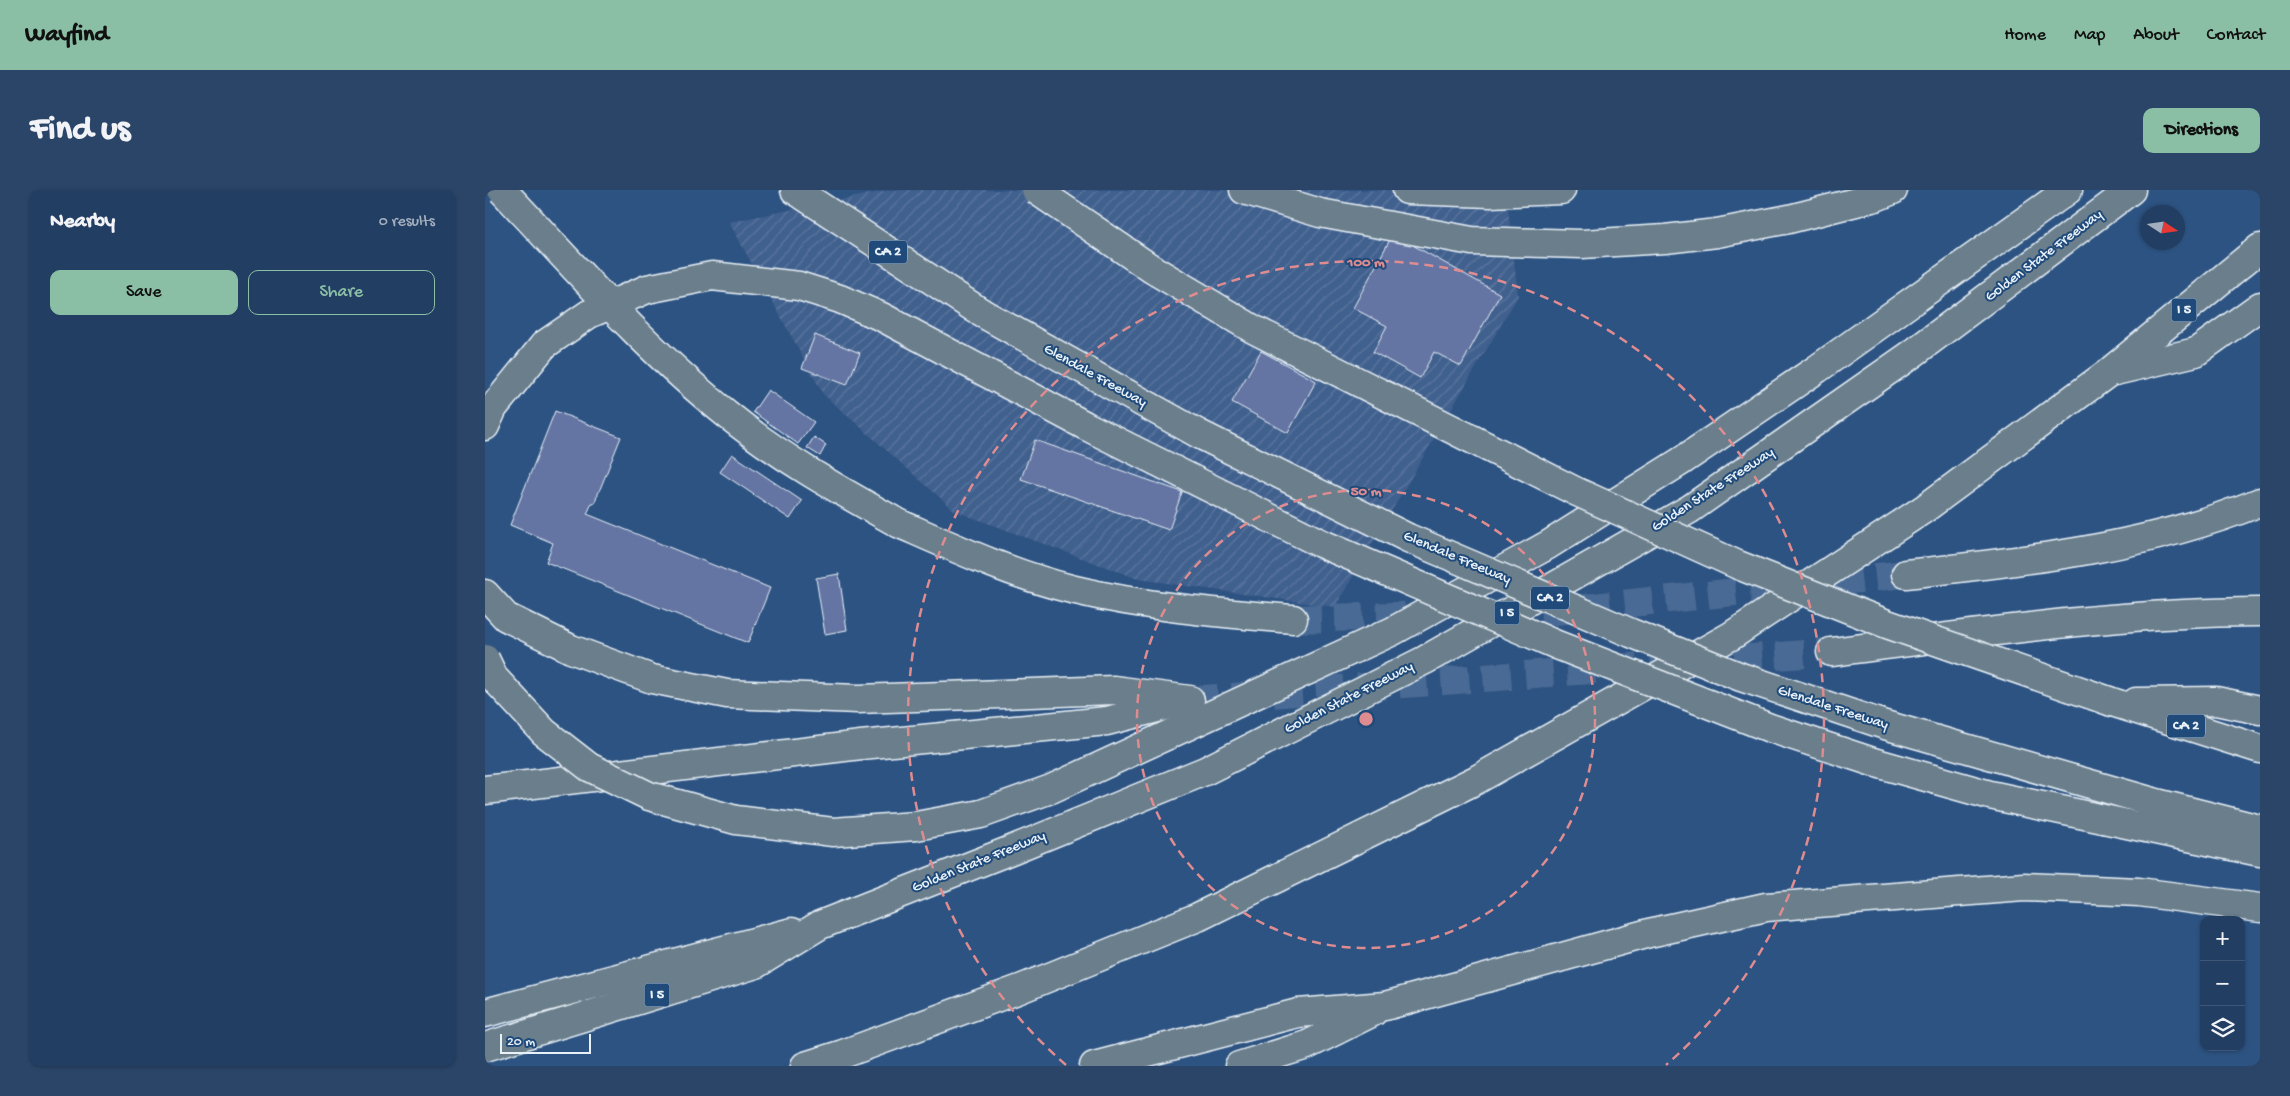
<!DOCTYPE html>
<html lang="en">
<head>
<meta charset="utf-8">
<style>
	body { margin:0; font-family:"Gochi Hand",sans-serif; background:#2a4568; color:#f1f3f6 }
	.controls { position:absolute; right:15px; bottom:15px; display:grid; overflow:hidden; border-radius:10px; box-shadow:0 1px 4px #0004 }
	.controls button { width:45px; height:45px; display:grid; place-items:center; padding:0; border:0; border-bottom:1px solid #3f5777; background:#223e62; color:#f1f3f6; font:25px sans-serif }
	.compass { position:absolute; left:1655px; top:15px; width:45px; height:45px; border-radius:50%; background:#223e62; box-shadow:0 1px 4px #0004; rotate:102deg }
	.scale { position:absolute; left:15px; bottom:12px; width:91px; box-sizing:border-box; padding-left:5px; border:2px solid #e8f1f8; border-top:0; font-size:14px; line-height:18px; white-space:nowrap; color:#e8f1f8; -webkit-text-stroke:4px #1f4a7a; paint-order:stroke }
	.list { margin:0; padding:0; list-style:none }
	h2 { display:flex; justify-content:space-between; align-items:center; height:65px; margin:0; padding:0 20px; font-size:21px }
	h2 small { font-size:16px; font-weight:400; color:#a2aebe }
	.actions { display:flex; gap:10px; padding:15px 20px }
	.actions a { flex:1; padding:11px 0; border:1px solid #8abfa5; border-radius:10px; text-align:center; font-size:18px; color:#8abfa5 }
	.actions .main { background:#8abfa5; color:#111 }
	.icon { flex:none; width:28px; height:28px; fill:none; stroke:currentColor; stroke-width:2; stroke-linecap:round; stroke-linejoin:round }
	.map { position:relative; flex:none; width:1775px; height:876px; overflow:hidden; border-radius:10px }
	header { display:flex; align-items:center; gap:30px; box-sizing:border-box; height:70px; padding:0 25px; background:#8abfa5; color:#111 }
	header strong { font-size:24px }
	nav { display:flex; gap:28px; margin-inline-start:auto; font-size:18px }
	.intro { display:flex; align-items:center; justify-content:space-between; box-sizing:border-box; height:120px; padding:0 30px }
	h1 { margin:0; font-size:35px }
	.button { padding:12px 22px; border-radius:10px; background:#8abfa5; color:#111; font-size:18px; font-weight:700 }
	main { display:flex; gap:30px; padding:0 30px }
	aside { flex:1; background:#223e62; border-radius:10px; box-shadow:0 1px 4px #0004 }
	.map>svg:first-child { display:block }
	.industrial { fill:url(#industrial-furrows) }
	.building { fill:#6575a3; stroke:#e8f1f8 }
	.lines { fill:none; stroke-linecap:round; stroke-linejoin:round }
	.motorway-tunnel { stroke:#496b94; stroke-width:28; stroke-dasharray:28 14; stroke-linecap:butt }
	.motorway-casing { stroke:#e8f1f8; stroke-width:31 }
	.motorway { stroke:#6b7e8b; stroke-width:28 }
	.motorway-bridge-casing { stroke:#e8f1f8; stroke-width:31; stroke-linecap:butt }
	.motorway-bridge { stroke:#6b7e8b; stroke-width:28 }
	.ring { fill:none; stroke:#df8c90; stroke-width:2.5; stroke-dasharray:9 6 }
	.labels { text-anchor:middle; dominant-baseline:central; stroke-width:4; stroke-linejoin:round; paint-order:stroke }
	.shield { fill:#1f4a7a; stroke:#acbfd2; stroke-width:1 }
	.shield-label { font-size:14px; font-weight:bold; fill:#e8f1f8 }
	.street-label { font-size:15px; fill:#e8f1f8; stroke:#1f4a7a }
	.centre { fill:#df8c90; stroke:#1f4a7a; stroke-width:2.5 }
	.ring-label { font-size:15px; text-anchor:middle; font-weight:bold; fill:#df8c90; stroke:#1f4a7a; stroke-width:4; stroke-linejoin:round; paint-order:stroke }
</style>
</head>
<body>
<header>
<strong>Wayfind</strong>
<nav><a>Home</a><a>Map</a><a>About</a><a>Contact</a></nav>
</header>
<div class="intro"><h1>Find us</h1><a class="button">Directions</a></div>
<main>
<aside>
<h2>Nearby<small>0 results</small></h2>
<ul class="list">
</ul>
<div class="actions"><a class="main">Save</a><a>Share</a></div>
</aside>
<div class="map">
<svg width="1775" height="876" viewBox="0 0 1775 876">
	<defs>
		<pattern id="industrial-furrows" width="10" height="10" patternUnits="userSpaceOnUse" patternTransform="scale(1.25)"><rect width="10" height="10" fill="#41608e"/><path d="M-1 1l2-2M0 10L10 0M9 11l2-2" fill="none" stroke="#5c779f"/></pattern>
	</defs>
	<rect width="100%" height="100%" fill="#2d5382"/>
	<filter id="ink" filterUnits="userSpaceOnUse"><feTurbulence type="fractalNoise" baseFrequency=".02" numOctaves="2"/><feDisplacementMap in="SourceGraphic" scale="10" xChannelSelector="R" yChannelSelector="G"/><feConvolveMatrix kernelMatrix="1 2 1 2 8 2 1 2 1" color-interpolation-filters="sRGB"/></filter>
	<g filter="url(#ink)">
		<polygon class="industrial" points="405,0 1021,0 1033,106 850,417 653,389 470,321 338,204 244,32"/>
		<g class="building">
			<polygon points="908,44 1015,104 976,176 949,162 935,188 888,162 902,136 868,118"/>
			<polygon points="330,145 375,163 362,195 317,178"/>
			<polygon points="776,161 831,191 803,243 747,212"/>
			<polygon points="283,200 329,232 313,254 268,222"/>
			<polygon points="70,221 136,247 109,314 107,313 102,324 285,398 263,453 61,372 68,353 25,335"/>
			<polygon points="329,247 341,255 335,266 322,258"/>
			<polygon points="550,250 697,302 684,340 536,289"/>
			<polygon points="247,264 317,311 305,329 235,282"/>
			<polygon points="354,384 362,440 340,444 331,388"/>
		</g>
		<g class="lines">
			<g class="motorway-tunnel">
				<polyline points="1014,423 1061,422 1421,384"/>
				<polyline points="808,429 944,425"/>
				<polyline points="705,510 1346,462"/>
			</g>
			<defs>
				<g id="motorway">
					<polyline points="310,0 497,123"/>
					<polyline points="759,0 835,23 987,51 1097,54 1180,49 1232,43 1304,29 1391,7 1408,0"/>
					<polyline points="922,0 1005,3 1076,0"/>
					<polyline points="1630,181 1711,162 1775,116"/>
					<polyline points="0,236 8,218 59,155"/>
					<path d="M413,333c57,25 113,51 173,66 73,18 148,24 222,30"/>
					<path d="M1421,384c119,-13 242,-26 354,-72"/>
					<polyline points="0,404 21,427 86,459 167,489 242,504 373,509 629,500 705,510"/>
					<path d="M1346,462c142,-18 285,-40 429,-40"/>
					<polyline points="1627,512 1775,559"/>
					<polyline points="1651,512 1731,511 1775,520"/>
					<polyline points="0,600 376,555 622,531 692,513"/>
					<polyline points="1668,612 1775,639"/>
					<polyline points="431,636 496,624 566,599 908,441 1063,355 1195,272 1332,179 1583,0"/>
					<polyline points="1661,638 1775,662"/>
					<polyline points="0,823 307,742"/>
					<polyline points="0,857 271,774 335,735 526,660 720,581 940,470 1205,319 1427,164 1646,0"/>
					<polyline points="320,876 358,864 535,799 713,727 991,590 1246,446 1439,319 1623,183 1775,58"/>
					<polyline points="609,876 813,823 900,816 1164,743 1281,717 1539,697 1654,702 1775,718"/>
					<polyline points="754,876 822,855 888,822"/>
				</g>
			</defs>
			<use href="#motorway" class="motorway-casing"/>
			<use href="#motorway" class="motorway"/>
			<defs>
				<g id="motorway-bridge">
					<path d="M17,0c73,77 143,159 226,225 53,43 111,75 170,108"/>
					<polyline points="551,0 667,79 768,139 1090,301 1253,375 1402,434 1627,512"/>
					<polyline points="497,123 714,244 923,348 1146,443 1256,487 1400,535 1668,612"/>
					<polyline points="59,155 104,124 162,99 227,86 314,96 355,109 397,127 601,236 835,353 1072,455 1285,538 1388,572 1505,605 1661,638"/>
					<polyline points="0,469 9,488 59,542 104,577 164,606 251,630 348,642 431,636"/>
				</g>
			</defs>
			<use href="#motorway-bridge" class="motorway-bridge-casing"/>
			<use href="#motorway-bridge" class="motorway-bridge"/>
		</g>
	</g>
	<g class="ring">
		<circle cx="881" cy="529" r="229"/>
		<path d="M581 875A458 458 0 1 1 1181 875"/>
	</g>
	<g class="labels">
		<g class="shield">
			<rect x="384" y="50.5" width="38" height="23" rx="4"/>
			<rect x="1686.5" y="108.5" width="25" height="23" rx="4"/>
			<rect x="1046" y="396.5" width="38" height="23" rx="4"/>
			<rect x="1009.5" y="411.5" width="25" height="23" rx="4"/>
			<rect x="1682" y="524.5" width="38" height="23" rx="4"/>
			<rect x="159.5" y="793.5" width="25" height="23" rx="4"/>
		</g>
		<g class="shield-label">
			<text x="403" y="62">CA 2</text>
			<text x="1699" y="120">I 5</text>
			<text x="1065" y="408">CA 2</text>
			<text x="1022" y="423">I 5</text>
			<text x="1701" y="536">CA 2</text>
			<text x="172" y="805">I 5</text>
		</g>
		<g class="street-label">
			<text transform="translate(1559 66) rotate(-37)">Golden State Freeway</text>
			<text transform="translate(610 186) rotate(29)">Glendale Freeway</text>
			<text transform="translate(1228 300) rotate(-33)">Golden State Freeway</text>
			<text transform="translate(972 368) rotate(23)">Glendale Freeway</text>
			<text transform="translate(864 508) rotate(-27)">Golden State Freeway</text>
			<text transform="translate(1348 518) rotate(18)">Glendale Freeway</text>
			<text transform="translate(494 672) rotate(-22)">Golden State Freeway</text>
		</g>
	</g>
	<circle cx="881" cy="529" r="8" class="centre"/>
	<g class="ring-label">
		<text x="881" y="76">100 m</text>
		<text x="881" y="305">50 m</text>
	</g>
</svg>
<div class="controls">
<button>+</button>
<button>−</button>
<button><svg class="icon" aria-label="layers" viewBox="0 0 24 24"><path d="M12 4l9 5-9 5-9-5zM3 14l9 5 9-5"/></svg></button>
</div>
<svg class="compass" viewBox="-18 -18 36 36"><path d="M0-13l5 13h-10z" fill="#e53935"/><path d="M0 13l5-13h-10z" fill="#a2aebe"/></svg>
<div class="scale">20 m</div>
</div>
</main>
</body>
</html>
